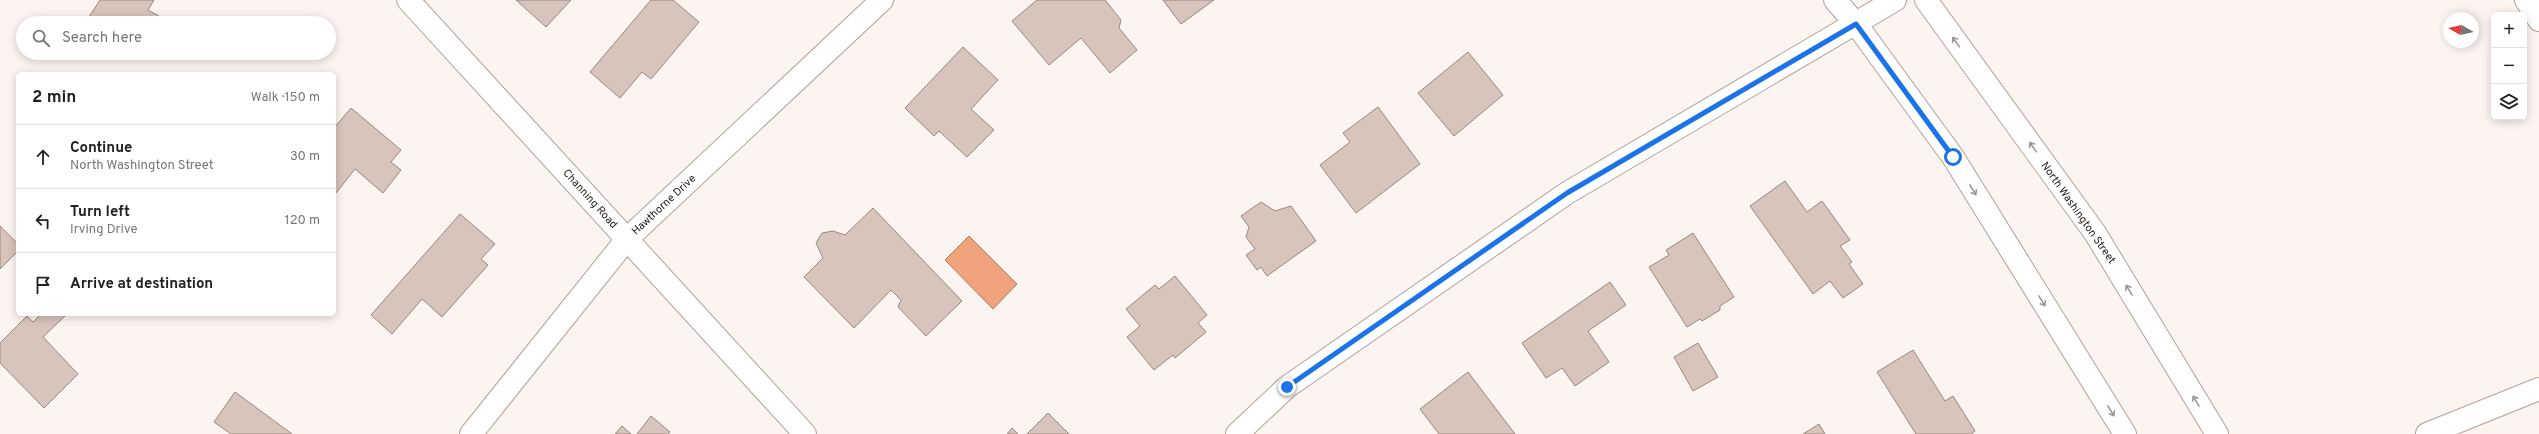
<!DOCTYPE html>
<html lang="en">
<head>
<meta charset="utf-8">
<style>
	body { margin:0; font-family:Overpass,sans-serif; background:#f6f6f6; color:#222 }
	.controls { position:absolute; right:12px; top:12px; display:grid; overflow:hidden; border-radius:6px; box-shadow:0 2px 10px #0003 }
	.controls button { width:36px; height:36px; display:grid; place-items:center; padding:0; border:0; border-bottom:1px solid #e0e0e0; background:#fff; color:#222; font:20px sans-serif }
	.compass { position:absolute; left:2443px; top:12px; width:36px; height:36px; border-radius:50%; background:#fff; box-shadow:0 2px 10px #0003; rotate:279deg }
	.stop { position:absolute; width:12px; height:12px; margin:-9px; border:3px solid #1a73e8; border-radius:50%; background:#fff }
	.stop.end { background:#1a73e8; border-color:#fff; box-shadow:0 1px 4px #0008 }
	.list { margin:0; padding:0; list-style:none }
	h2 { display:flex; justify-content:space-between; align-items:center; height:52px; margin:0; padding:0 16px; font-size:17px }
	h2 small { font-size:13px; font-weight:400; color:#767676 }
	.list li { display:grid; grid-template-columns:26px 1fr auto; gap:12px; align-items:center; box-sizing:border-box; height:64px; padding:0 16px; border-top:1px solid #e0e0e0 }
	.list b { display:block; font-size:15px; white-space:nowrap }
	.list p { margin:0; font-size:13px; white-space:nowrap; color:#767676 }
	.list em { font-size:13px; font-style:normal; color:#767676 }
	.icon { flex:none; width:22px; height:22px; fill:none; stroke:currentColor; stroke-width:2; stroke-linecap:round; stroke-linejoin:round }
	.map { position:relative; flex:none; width:2539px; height:434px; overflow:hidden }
	.search { position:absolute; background:#fff; box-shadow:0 2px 10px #0003; left:16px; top:16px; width:320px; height:44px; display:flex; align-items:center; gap:10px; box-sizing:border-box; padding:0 14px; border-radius:22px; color:#767676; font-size:15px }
	.panel { position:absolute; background:#fff; box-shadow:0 2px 10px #0003; left:16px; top:72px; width:320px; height:244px; border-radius:6px }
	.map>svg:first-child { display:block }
	.water { fill:#f0a37c; stroke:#b27a5e }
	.building { fill:#d7c4bb; stroke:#99887f }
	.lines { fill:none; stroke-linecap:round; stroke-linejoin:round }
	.minor-casing { stroke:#b3a199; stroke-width:24 }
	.major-casing { stroke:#b3a199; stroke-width:24 }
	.minor { stroke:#fff; stroke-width:22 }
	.major { stroke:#fff; stroke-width:22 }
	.oneway { stroke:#9c9897 }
	.route { stroke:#1a73e8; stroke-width:5 }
	.labels { text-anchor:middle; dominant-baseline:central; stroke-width:4; stroke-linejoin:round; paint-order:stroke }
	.street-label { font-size:11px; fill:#221b18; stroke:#fff }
</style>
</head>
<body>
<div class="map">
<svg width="2539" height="434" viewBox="0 0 2539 434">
	<rect width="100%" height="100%" fill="#fcf4f1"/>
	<polygon class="water" points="969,236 1017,284 993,309 945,260"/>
	<g class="building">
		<polygon points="100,0 154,0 148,10 159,16 155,23 85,23"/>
		<polygon points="516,0 571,0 546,27"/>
		<polygon points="651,0 673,0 699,22 651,79 642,72 620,98 590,72"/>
		<polygon points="1037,0 1105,0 1121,20 1119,28 1137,50 1110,73 1081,38 1049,65 1012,21"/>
		<polygon points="1163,0 1214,0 1181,24"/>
		<polygon points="963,47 998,80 971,109 994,130 967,157 939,131 934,136 905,108"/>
		<polygon points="1468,52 1503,95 1454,136 1418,93"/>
		<polygon points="1378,107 1420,164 1356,213 1320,165 1350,142 1343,133"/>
		<polygon points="351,108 401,150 391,162 401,170 383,193 355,169 336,193 334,191 334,128"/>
		<polygon points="1785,181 1807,212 1822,201 1850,240 1840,246 1852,262 1849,264 1863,284 1843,298 1830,281 1813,294 1750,206"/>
		<polygon points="1261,202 1275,211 1291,206 1316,241 1267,276 1261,267 1257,270 1246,255 1255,249 1246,237 1249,227 1241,216"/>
		<polygon points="873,208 962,301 926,336 898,307 901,300 891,290 854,328 804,277 823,258 816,243 822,233 833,231 845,235"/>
		<polygon points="460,214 495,244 481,259 488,265 442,317 422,299 392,334 371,315"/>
		<polygon points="0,226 18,244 18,251 0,269"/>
		<polygon points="1693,233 1734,297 1720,306 1720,310 1702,321 1700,319 1687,327 1649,267 1669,255 1666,250"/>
		<polygon points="1175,276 1207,315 1198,323 1206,332 1175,358 1173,355 1154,370 1127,337 1140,326 1126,309 1155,285 1159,289"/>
		<polygon points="1610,282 1626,305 1588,331 1609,362 1575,386 1562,368 1546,378 1522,343"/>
		<polygon points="41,314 66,315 43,337 78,374 44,408 0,363 0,343 27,316 33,322"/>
		<polygon points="1698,343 1718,377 1693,391 1674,357"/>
		<polygon points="1913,350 1945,401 1953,396 1975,431 1971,434 1916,434 1877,372"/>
		<polygon points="1468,372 1515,434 1439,434 1420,409"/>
		<polygon points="235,392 292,434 231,434 214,422"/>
		<polygon points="1048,413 1069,434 1027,434"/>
		<polygon points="651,416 670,432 668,434 637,434"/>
		<polygon points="1819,424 1825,434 1803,434"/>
		<polygon points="622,426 631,434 615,434"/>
		<polygon points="1012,428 1018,434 1007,434"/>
	</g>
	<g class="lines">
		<defs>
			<g id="minor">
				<polyline points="408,0 805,434"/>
				<polyline points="2526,0 2539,20"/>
				<polyline points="471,434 627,239 882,0"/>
				<polyline points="1237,434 1287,387 1567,193 1895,0"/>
				<polyline points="2427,434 2539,389"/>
			</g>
			<g id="major">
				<polyline points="1835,0 1856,24 1953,157 2125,434"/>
				<polyline points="1926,0 2095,233 2217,434"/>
			</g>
		</defs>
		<use href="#minor" class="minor-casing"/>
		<use href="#major" class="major-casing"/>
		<use href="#minor" class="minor"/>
		<use href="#major" class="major"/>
	</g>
	<defs><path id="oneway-shaft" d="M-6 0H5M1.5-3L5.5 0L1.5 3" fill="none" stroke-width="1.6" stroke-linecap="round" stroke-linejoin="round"/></defs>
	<g class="oneway">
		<use href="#oneway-shaft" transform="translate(1956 42) rotate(-126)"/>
		<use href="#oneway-shaft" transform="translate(2033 147) rotate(-126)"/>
		<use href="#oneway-shaft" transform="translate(1973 190) rotate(58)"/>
		<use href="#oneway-shaft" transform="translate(2129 290) rotate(-121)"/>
		<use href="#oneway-shaft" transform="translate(2042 301) rotate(58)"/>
		<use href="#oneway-shaft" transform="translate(2196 401) rotate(-121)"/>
		<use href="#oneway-shaft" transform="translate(2111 411) rotate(58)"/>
	</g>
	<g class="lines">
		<polyline class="route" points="1287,387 1567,193 1856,24 1953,157"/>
	</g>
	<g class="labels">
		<g class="street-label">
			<text transform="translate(590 199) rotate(48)">Channing Road</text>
			<text transform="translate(664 205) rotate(-43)">Hawthorne Drive</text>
			<text transform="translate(2078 213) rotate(55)">North Washington Street</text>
		</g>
	</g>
</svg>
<div class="controls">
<button>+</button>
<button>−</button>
<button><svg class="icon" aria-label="layers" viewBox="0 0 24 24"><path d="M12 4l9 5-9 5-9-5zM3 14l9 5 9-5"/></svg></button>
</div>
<svg class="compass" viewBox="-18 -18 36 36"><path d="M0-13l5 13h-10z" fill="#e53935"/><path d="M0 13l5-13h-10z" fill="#767676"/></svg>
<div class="stop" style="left:1953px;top:157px"></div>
<div class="stop end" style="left:1287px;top:387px"></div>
<div class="search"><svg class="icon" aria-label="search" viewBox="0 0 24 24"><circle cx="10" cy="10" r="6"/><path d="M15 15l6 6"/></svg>Search here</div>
<section class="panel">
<h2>2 min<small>Walk · 150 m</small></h2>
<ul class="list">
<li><svg class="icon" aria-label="ahead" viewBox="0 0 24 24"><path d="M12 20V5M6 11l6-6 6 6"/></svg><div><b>Continue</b><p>North Washington Street</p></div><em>30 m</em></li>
<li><svg class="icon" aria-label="left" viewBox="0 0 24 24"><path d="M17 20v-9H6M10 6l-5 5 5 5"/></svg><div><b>Turn left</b><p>Irving Drive</p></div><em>120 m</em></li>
<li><svg class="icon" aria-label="arrive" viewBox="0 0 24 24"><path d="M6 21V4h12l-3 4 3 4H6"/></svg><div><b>Arrive at destination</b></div></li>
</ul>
</section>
</div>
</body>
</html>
